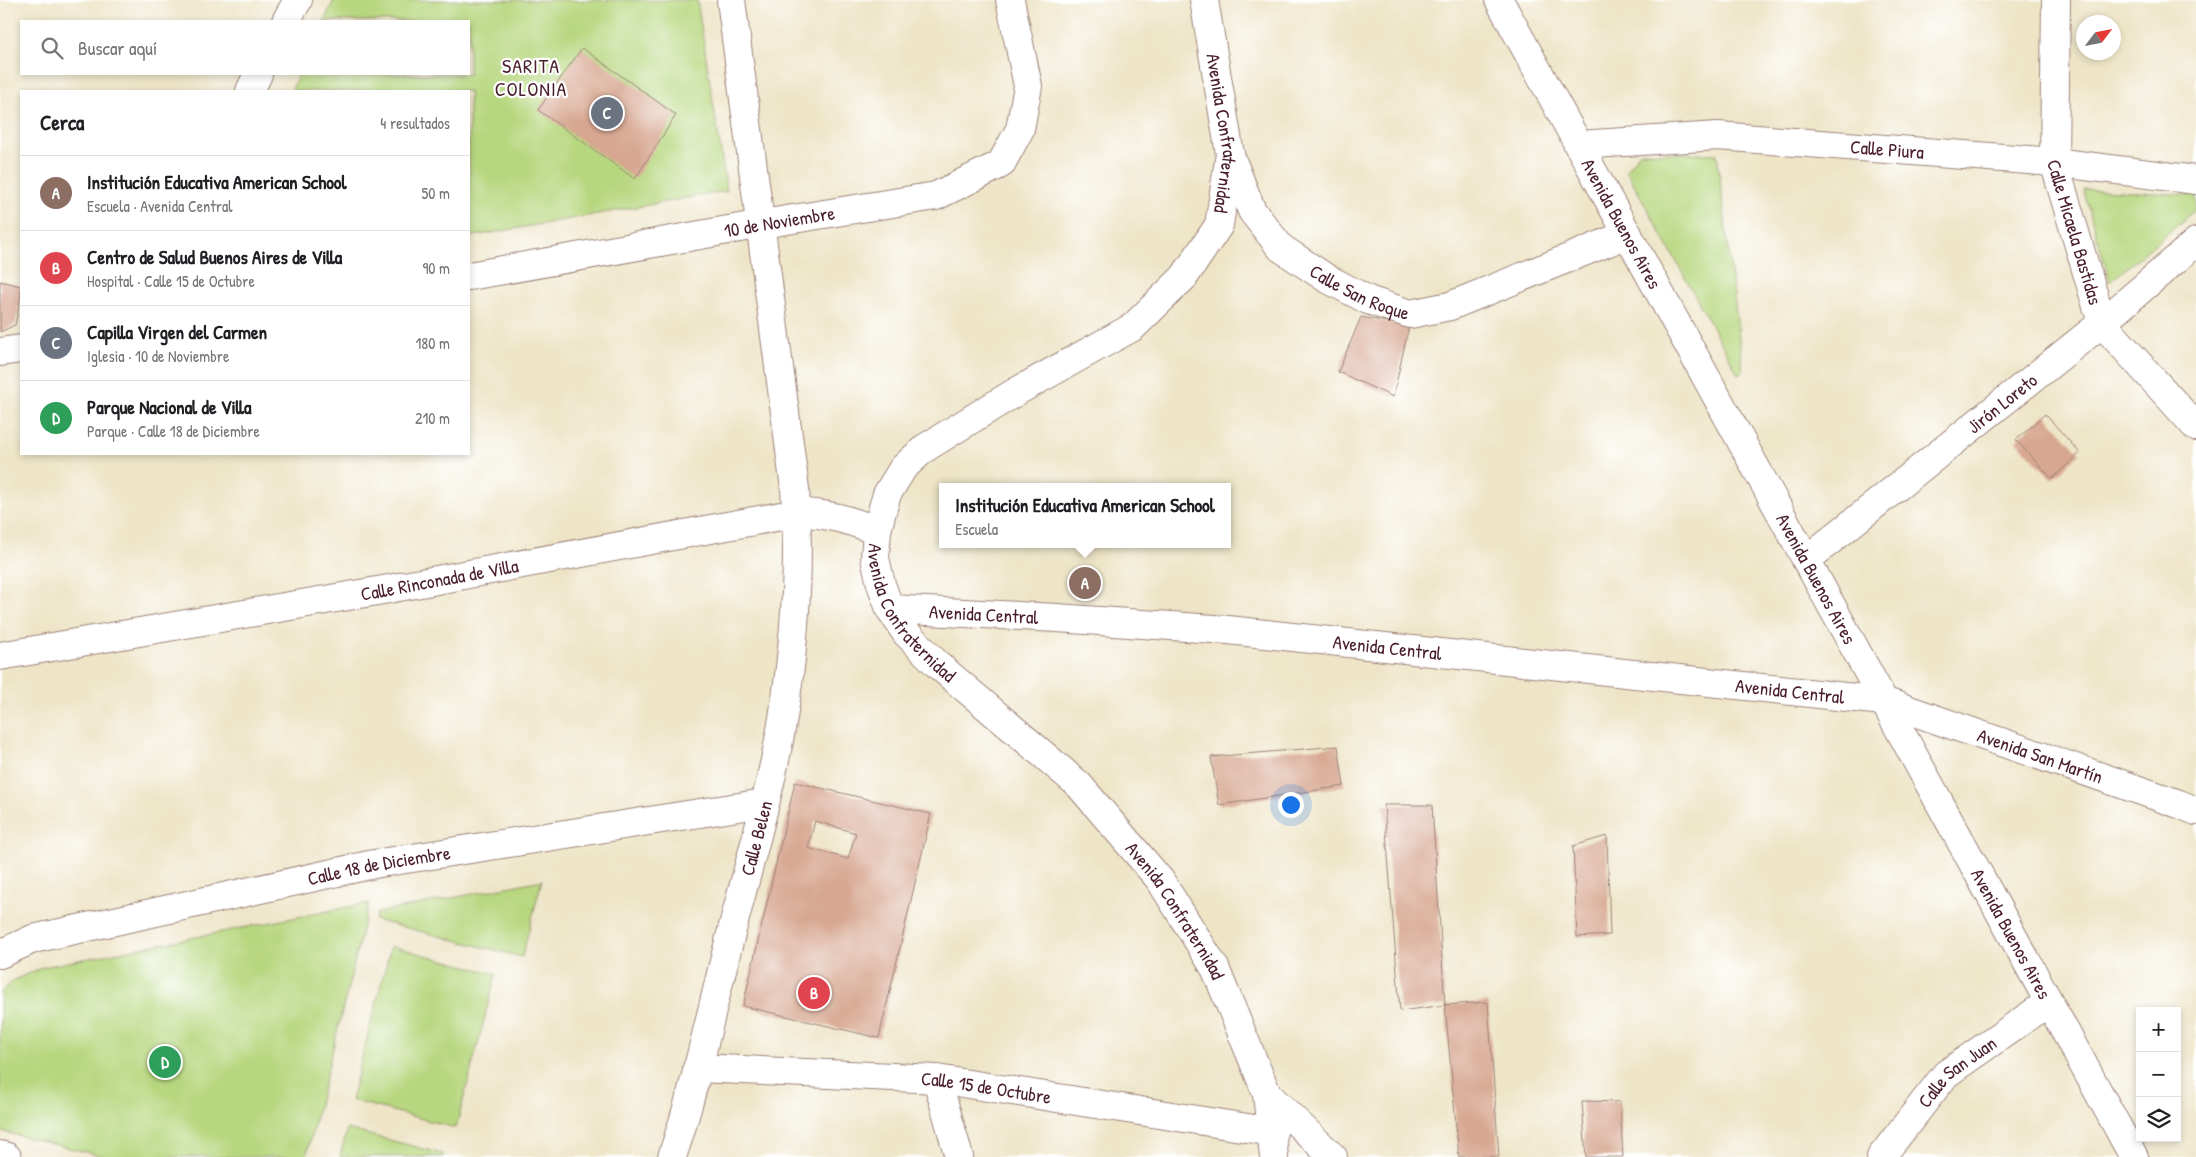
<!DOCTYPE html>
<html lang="es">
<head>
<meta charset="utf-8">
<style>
	body { margin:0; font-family:"Patrick Hand",sans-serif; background:#f6f6f6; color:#202124 }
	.controls { position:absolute; right:15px; bottom:15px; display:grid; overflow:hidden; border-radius:0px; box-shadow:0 2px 8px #0003 }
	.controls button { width:45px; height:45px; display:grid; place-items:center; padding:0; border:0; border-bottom:1px solid #e0e0e0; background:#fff; color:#202124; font:25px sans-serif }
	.compass { position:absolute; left:2076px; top:15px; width:45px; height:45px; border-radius:50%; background:#fff; box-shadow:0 2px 8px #0003; rotate:58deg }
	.you { position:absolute; left:1290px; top:804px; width:18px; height:18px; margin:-12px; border:4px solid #fff; border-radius:50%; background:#1a73e8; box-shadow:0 0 0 8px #1a73e833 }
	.badge { display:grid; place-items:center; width:32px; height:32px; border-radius:50%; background:#d1495b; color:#fff; font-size:16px; font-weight:700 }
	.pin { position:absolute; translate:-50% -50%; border:2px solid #fff; box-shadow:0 1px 5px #0006 }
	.popup { position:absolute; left:939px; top:483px; width:292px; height:65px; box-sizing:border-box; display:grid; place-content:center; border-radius:0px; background:#fff; filter:drop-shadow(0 1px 4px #0005); font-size:16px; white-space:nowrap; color:#757577 }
	.popup b { font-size:19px; color:#202124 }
	.popup::after { content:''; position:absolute; left:50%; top:100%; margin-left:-10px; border:10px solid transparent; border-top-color:#fff }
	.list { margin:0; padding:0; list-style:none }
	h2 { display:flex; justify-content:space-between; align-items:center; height:65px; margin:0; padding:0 20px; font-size:21px }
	h2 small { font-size:16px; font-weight:400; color:#757577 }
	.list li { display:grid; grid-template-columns:32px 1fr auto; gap:15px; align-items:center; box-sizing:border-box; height:75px; padding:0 20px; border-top:1px solid #e0e0e0 }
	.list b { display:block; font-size:19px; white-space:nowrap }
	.list p { margin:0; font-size:16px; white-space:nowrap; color:#757577 }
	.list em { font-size:16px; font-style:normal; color:#757577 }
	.icon { flex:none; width:28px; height:28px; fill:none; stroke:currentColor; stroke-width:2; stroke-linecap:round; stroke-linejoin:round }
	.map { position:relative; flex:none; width:2196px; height:1157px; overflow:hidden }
	.search { position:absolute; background:#fff; box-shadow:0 2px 8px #0003; left:20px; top:20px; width:450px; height:55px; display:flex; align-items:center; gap:12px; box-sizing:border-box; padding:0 18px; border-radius:0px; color:#757577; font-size:19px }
	.panel { position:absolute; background:#fff; box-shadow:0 2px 8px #0003; left:20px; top:90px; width:450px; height:365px; border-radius:0px }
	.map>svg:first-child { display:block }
	.green { fill:#b7d77f; stroke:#807b55 }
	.building { fill:#d7a791; fill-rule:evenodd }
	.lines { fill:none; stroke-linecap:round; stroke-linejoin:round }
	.minor-casing { stroke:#9c8279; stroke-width:30 }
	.minor { stroke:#fff; stroke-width:28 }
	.labels { text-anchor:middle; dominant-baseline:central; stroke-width:4.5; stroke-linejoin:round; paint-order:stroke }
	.street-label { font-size:19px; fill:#4a1f2b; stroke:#fff }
	.neighbourhood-label { font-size:20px; letter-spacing:1px; fill:#4a1f2b; stroke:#fff }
</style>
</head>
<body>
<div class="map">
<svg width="2196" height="1157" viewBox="0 0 2196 1157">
	<rect width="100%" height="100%" fill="#fff"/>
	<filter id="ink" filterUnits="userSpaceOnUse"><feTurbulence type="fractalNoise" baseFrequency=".02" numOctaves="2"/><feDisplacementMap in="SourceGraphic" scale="10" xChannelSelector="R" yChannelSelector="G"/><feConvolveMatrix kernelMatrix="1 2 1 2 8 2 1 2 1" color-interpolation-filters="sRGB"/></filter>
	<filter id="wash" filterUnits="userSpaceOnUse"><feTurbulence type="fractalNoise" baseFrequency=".0096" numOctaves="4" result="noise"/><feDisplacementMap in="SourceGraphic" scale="20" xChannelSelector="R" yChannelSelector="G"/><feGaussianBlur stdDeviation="1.12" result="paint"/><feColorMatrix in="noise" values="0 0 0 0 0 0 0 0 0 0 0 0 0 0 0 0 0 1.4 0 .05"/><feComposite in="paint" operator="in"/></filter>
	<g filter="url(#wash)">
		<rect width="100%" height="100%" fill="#eee5c7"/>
		<g class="green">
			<polygon points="334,0 697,0 727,191 469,237 469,91 291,91 299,74 469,74 469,21 324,21"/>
			<polygon points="1640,152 1717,154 1743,371 1738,374 1626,170"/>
			<polygon points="2083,189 2196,195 2196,209 2110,282"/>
			<polygon points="542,880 522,957 375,920 377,913"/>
			<polygon points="369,903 306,1157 106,1157 0,1131 0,993 14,980 43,967"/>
			<polygon points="391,946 496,974 456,1128 351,1100"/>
			<polygon points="347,1129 443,1154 443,1157 340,1157"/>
		</g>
		<g id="blocks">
			<g class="building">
				<polygon points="582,48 676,115 635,179 538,110"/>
				<polygon points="0,281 21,286 21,296 15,325 0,332"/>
				<polygon points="1361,317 1409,326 1393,397 1338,372"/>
				<polygon points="2045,414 2080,453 2052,479 2016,440"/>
				<polygon points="1338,746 1344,786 1219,805 1211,757"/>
				<path d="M795,782l136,32 -52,224 -136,-32zM815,821l41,12 -8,26 -40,-11z"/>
				<polygon points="1384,805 1432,805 1445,1005 1400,1011"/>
				<polygon points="1607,836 1610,935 1577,937 1573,846"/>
				<polygon points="1488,1002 1499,1157 1459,1157 1445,1005"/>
				<polygon points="1582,1101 1620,1102 1623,1157 1586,1157"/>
			</g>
		</g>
	</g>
	<g filter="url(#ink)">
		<use href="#blocks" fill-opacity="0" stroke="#9c8279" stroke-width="1"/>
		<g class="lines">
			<defs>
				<g id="minor">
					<path id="s1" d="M1204,0l26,154 -11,71 -35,52 -51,50 -119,66 -89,55 -22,20 -16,26 -5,17 -5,20 -2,27 6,26 9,25 16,24 32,32 141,120 81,95 55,88 52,126 7,63"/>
					<path id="s2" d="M1499,0l635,1157"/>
					<path id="s3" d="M2056,0l-2,162 48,161 94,104"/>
					<polyline points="286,21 298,0"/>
					<polyline points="250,91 258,74"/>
					<path id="s4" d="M1578,145l140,-9 336,26 142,18"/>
					<path id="s5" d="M1230,155l22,56 29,37 45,30 42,22 42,14 40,-8 178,-72"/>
					<path id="s6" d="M469,276l293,-52 174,-28 65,-32 19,-35 8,-43 -18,-86"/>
					<polyline points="0,352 21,349"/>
					<path id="s7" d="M1806,560l296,-237 94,-81"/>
					<path id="s8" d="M890,609l167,9 171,12 655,71 296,103 17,7"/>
					<path id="s9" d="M0,656l383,-66 414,-77c29,0 53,7 80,18"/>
					<path id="s10" d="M0,954l33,-15 341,-75 390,-61"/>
					<path id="s11" d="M697,1068l240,11 336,53"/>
					<polyline points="937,1079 959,1157"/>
					<polyline points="1267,1094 1333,1157"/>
					<polyline points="0,1155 7,1157"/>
					<path id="s12" d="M672,1157c24,-71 39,-146 58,-219 18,-72 41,-147 53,-220 12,-75 17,-153 12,-229l-64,-489"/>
					<path id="s13" d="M1881,1157l65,-83 103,-72"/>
				</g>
			</defs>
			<use href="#minor" class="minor-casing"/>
			<use href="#minor" class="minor"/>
		</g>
	</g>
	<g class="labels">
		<g class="street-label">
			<text stroke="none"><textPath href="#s1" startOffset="135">Avenida Confraternidad</textPath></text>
			<text stroke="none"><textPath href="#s4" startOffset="310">Calle Piura</textPath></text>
			<text stroke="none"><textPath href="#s6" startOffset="315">10 de Noviembre</textPath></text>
			<text stroke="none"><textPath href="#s2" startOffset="255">Avenida Buenos Aires</textPath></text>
			<text stroke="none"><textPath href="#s3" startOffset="235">Calle Micaela Bastidas</textPath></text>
			<text stroke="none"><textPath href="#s5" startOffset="198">Calle San Roque</textPath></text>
			<text stroke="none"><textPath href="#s7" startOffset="251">Jirón Loreto</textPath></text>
			<text stroke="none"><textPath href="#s9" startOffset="446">Calle Rinconada de Villa</textPath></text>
			<text stroke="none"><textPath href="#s2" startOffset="660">Avenida Buenos Aires</textPath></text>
			<text stroke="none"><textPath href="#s1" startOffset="795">Avenida Confraternidad</textPath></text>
			<text stroke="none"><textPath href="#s8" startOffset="94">Avenida Central</textPath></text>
			<text stroke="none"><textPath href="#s8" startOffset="499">Avenida Central</textPath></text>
			<text stroke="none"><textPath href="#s8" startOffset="904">Avenida Central</textPath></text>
			<text stroke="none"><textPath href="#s8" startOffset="1164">Avenida San Martín</textPath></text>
			<text stroke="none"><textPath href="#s12" startOffset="330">Calle Belen</textPath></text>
			<text stroke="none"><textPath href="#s10" startOffset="390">Calle 18 de Diciembre</textPath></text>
			<text stroke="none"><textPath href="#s1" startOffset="1200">Avenida Confraternidad</textPath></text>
			<text stroke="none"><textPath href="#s2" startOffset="1065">Avenida Buenos Aires</textPath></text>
			<text stroke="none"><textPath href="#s13" startOffset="115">Calle San Juan</textPath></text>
			<text stroke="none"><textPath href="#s11" startOffset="290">Calle 15 de Octubre</textPath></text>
		</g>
		<g class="neighbourhood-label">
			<text x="531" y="65">SARITA<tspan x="531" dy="23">COLONIA</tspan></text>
		</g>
	</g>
</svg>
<div class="controls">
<button>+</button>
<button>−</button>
<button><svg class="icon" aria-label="layers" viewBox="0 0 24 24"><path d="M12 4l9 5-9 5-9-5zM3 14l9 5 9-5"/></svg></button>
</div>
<svg class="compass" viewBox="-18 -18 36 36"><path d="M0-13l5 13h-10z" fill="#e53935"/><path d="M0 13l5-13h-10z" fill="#757577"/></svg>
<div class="you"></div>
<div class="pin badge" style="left:1085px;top:583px;background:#8d6e63">A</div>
<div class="popup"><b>Institución Educativa American School</b>Escuela</div>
<div class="pin badge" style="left:814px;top:993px;background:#e0444e">B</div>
<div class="pin badge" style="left:607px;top:113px;background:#6b7280">C</div>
<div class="pin badge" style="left:165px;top:1062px;background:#2e9e5b">D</div>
<div class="search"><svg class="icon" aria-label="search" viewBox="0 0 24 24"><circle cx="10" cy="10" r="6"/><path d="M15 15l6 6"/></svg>Buscar aquí</div>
<section class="panel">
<h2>Cerca<small>4 resultados</small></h2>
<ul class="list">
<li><span class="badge" style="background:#8d6e63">A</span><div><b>Institución Educativa American School</b><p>Escuela · Avenida Central</p></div><em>50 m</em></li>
<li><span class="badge" style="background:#e0444e">B</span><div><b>Centro de Salud Buenos Aires de Villa</b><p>Hospital · Calle 15 de Octubre</p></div><em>90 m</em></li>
<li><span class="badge" style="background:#6b7280">C</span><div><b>Capilla Virgen del Carmen</b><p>Iglesia · 10 de Noviembre</p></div><em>180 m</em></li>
<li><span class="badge" style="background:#2e9e5b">D</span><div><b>Parque Nacional de Villa</b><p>Parque · Calle 18 de Diciembre</p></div><em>210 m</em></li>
</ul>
</section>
</div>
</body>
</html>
